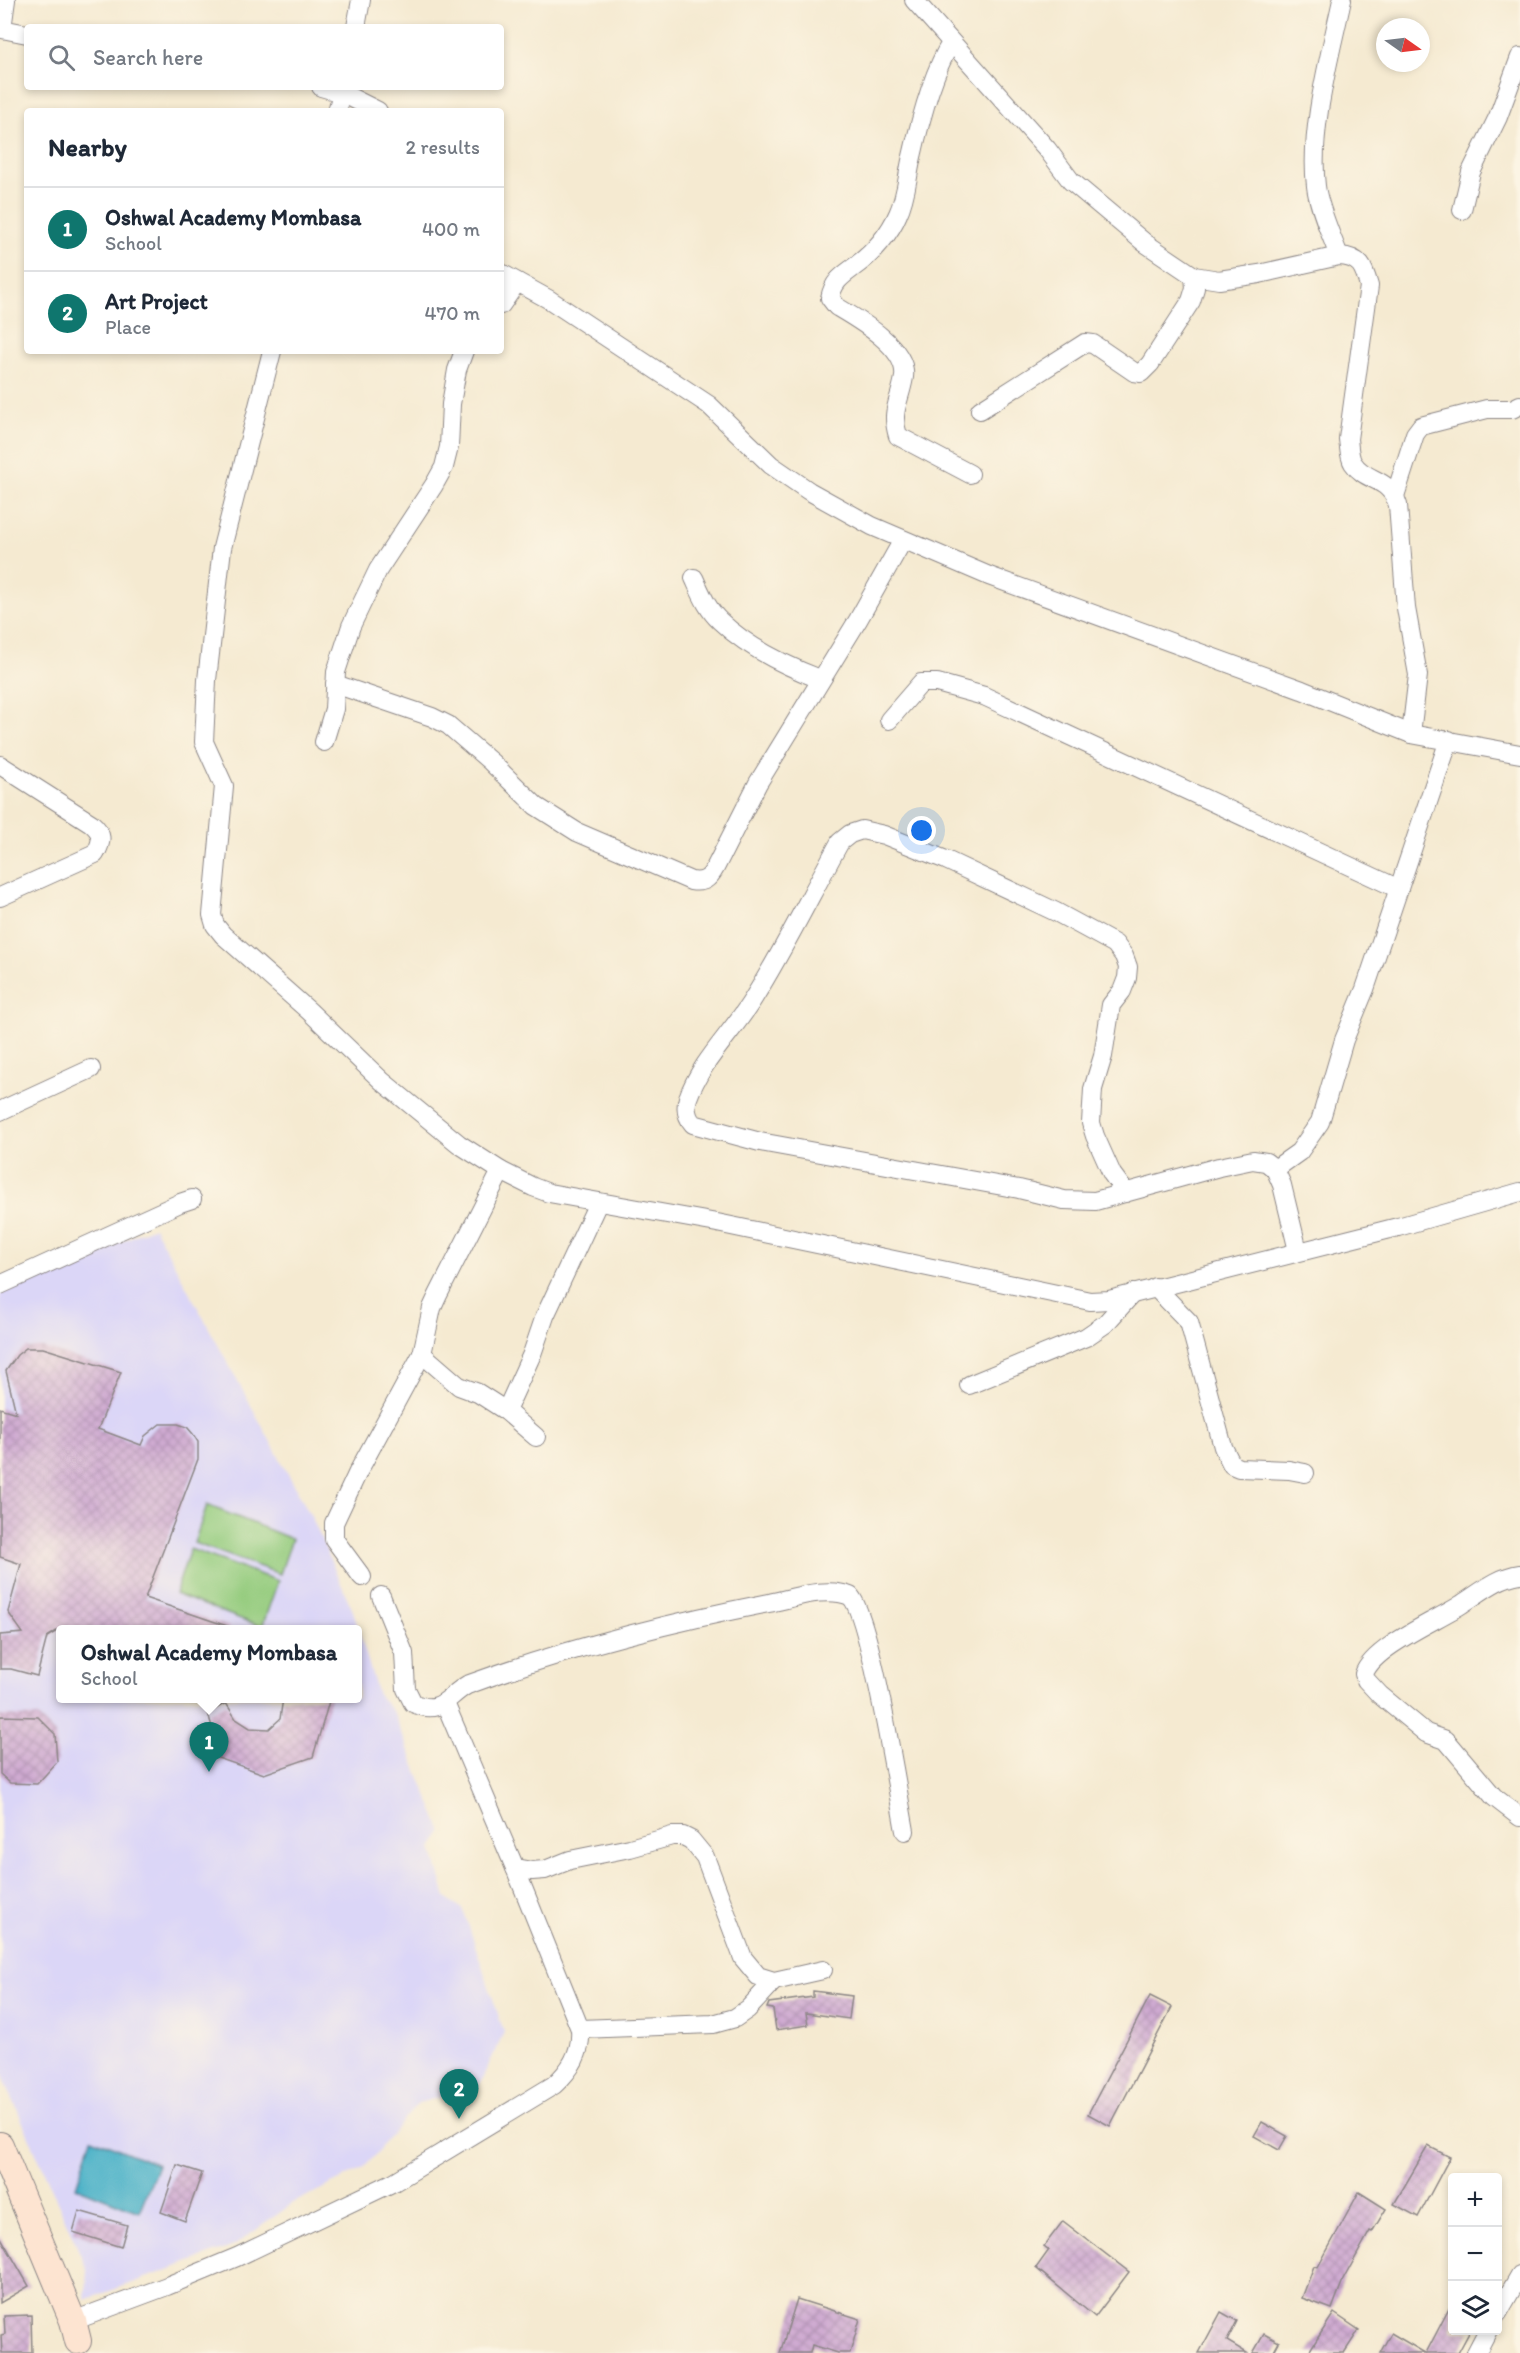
<!DOCTYPE html>
<html lang="en">
<head>
<meta charset="utf-8">
<style>
	body { margin:0; font-family:Itim,sans-serif; background:#f2f2f3; color:#1f2937 }
	.controls { position:absolute; right:18px; bottom:18px; display:grid; overflow:hidden; border-radius:6px; box-shadow:0 3px 9px #0003 }
	.controls button { width:54px; height:54px; display:grid; place-items:center; padding:0; border:0; border-bottom:2px solid #e0e1e3; background:#fff; color:#1f2937; font:30px sans-serif }
	.compass { position:absolute; left:1376px; top:18px; width:54px; height:54px; border-radius:50%; background:#fff; box-shadow:0 3px 9px #0003; rotate:104deg }
	.you { position:absolute; left:922px; top:831px; width:21px; height:21px; margin:-15px; border:4px solid #fff; border-radius:50%; background:#1a73e8; box-shadow:0 0 0 9px #1a73e833 }
	.badge { display:grid; place-items:center; width:39px; height:39px; border-radius:50%; background:#0f766e; color:#fff; font-size:20px; font-weight:700 }
	.pin { position:absolute; translate:-50% -50px; filter:drop-shadow(0 2px 3px #0008) }
	.pin::after { content:''; position:absolute; top:32px; width:21px; height:18px; background:inherit; clip-path:polygon(0 0,100% 0,50% 100%) }
	.popup { position:absolute; left:56px; top:1625px; width:306px; height:78px; box-sizing:border-box; display:grid; place-content:center; border-radius:6px; background:#fff; filter:drop-shadow(0 2px 4px #0005); font-size:20px; white-space:nowrap; color:#747a83 }
	.popup b { font-size:22px; color:#1f2937 }
	.popup::after { content:''; position:absolute; left:50%; top:100%; margin-left:-12px; border:12px solid transparent; border-top-color:#fff }
	.list { margin:0; padding:0; list-style:none }
	h2 { display:flex; justify-content:space-between; align-items:center; height:78px; margin:0; padding:0 24px; font-size:26px }
	h2 small { font-size:20px; font-weight:400; color:#747a83 }
	.list li { display:grid; grid-template-columns:39px 1fr auto; gap:18px; align-items:center; box-sizing:border-box; height:84px; padding:0 24px; border-top:2px solid #e0e1e3 }
	.list b { display:block; font-size:22px; white-space:nowrap }
	.list p { margin:0; font-size:20px; white-space:nowrap; color:#747a83 }
	.list em { font-size:20px; font-style:normal; color:#747a83 }
	.icon { flex:none; width:33px; height:33px; fill:none; stroke:currentColor; stroke-width:2; stroke-linecap:round; stroke-linejoin:round }
	.map { position:relative; flex:none; width:1520px; height:2353px; overflow:hidden }
	.search { position:absolute; background:#fff; box-shadow:0 3px 9px #0003; left:24px; top:24px; width:480px; height:66px; display:flex; align-items:center; gap:15px; box-sizing:border-box; padding:0 21px; border-radius:6px; color:#747a83; font-size:22px }
	.panel { position:absolute; background:#fff; box-shadow:0 3px 9px #0003; left:24px; top:108px; width:480px; height:246px; border-radius:6px }
	.map>svg:first-child { display:block }
	.built { fill:#dbd6f7; fill-rule:evenodd }
	.green { fill:#95cc7f; stroke:#5c775d; stroke-width:1.5 }
	.water { fill:#4ab1c8; stroke:#366a82; stroke-width:1.5 }
	.building { fill:url(#building-cross-hatch) }
	.lines { fill:none; stroke-linecap:round; stroke-linejoin:round }
	.street-casing { stroke:#8c8686; stroke-width:20 }
	.secondary-casing { stroke:#8c8686; stroke-width:28 }
	.street { stroke:#fff; stroke-width:18 }
	.secondary { stroke:#fde4d1; stroke-width:26 }
</style>
</head>
<body>
<div class="map">
<svg width="1520" height="2353" viewBox="0 0 1520 2353">
	<defs>
		<pattern id="building-cross-hatch" width="8" height="8" patternUnits="userSpaceOnUse" patternTransform="scale(1.5)"><rect width="8" height="8" fill="#cfaad1"/><path d="M0 0l8 8M0 8l8-8" fill="none" stroke="#b192b4"/></pattern>
	</defs>
	<rect width="100%" height="100%" fill="#fcf5e5"/>
	<filter id="ink" filterUnits="userSpaceOnUse"><feTurbulence type="fractalNoise" baseFrequency=".0167" numOctaves="2"/><feDisplacementMap in="SourceGraphic" scale="12" xChannelSelector="R" yChannelSelector="G"/><feConvolveMatrix kernelMatrix="1 2 1 2 8 2 1 2 1" color-interpolation-filters="sRGB"/></filter>
	<filter id="wash" filterUnits="userSpaceOnUse"><feTurbulence type="fractalNoise" baseFrequency=".008" numOctaves="4" result="noise"/><feDisplacementMap in="SourceGraphic" scale="24" xChannelSelector="R" yChannelSelector="G"/><feGaussianBlur stdDeviation="1.35" result="paint"/><feColorMatrix in="noise" values="0 0 0 0 0 0 0 0 0 0 0 0 0 0 0 0 0 1.4 0 .05"/><feComposite in="paint" operator="in"/></filter>
	<g filter="url(#wash)">
		<rect width="100%" height="100%" fill="#f5ead1"/>
		<path class="built" d="M154,1227l158,291 41,93 25,84 15,17 49,120 -10,16 14,50 17,11 41,123 -26,56 -60,15 -54,65 -71,35 -59,43 -149,54 3,-28 -88,-202v-776zM61,1630h297v68h-297z"/>
		<g class="green">
			<polygon points="207,1505 292,1539 280,1574 194,1543"/>
			<polygon points="190,1549 278,1581 262,1627 175,1594"/>
		</g>
		<polygon class="water" points="92,2138 158,2165 139,2212 76,2187"/>
		<g id="blocks">
			<g class="building">
				<polygon points="26,1348 43,1348 121,1372 98,1429 141,1445 145,1436 160,1424 178,1424 187,1427 193,1434 198,1442 198,1459 145,1598 230,1627 229,1629 60,1629 47,1637 37,1676 11,1669 0,1669 0,1635 23,1633 8,1612 21,1564 0,1557 0,1408 16,1413 6,1371 17,1355"/>
				<polygon points="283,1698 330,1698 313,1757 264,1774 212,1756 202,1734 212,1727 208,1713 226,1703 236,1719 250,1728 269,1729 280,1719"/>
				<polygon points="0,1716 38,1717 55,1734 57,1762 37,1784 10,1783 0,1774"/>
				<polygon points="813,1991 852,1996 849,2019 806,2013 808,2025 776,2030 773,2009 767,2008 769,2003 813,1997"/>
				<polygon points="1150,1996 1172,2007 1110,2126 1088,2114"/>
				<polygon points="1262,2122 1287,2136 1279,2150 1254,2136"/>
				<polygon points="1428,2146 1450,2157 1418,2217 1394,2204"/>
				<polygon points="177,2165 202,2173 185,2221 161,2212"/>
				<polygon points="1359,2192 1386,2209 1372,2232 1370,2231 1343,2280 1332,2309 1302,2298 1314,2266 1318,2267"/>
				<polygon points="79,2211 127,2225 121,2247 73,2232"/>
				<polygon points="1063,2221 1129,2272 1095,2317 1036,2268 1049,2250 1044,2246"/>
				<polygon points="0,2236 29,2286 0,2303"/>
				<polygon points="797,2299 860,2319 850,2353 838,2353 812,2345 810,2353 780,2353"/>
				<polygon points="1452,2303 1452,2331 1470,2331 1458,2353 1426,2353"/>
				<polygon points="1221,2312 1237,2321 1227,2341 1247,2353 1199,2353"/>
				<polygon points="1334,2313 1359,2330 1344,2353 1308,2353"/>
				<polygon points="31,2315 32,2353 2,2353 1,2335 5,2334 4,2316"/>
				<polygon points="1391,2333 1425,2353 1380,2353"/>
				<polygon points="1264,2334 1279,2342 1273,2353 1253,2353"/>
			</g>
		</g>
	</g>
	<g filter="url(#ink)">
		<use href="#blocks" fill-opacity="0" stroke="#8c8686" stroke-width="1.5"/>
		<g class="lines">
			<defs>
				<g id="street">
					<polyline points="6,0 2,29 27,34"/>
					<path d="M914,0l133,149 24,32 74,62 49,33 25,4 40,-6 80,-18c22,1 25,12 30,30l-21,153c1,7 1,18 5,24 13,20 36,13 45,42l8,103 12,67 -7,59"/>
					<polyline points="356,27 361,0"/>
					<path d="M951,43c-19,30 -32,82 -40,118 -4,18 -5,36 -13,53 -8,19 -24,38 -40,50 -14,11 -24,15 -28,34l7,9c22,13 71,41 67,70 -4,25 -14,33 -6,59l72,38"/>
					<polyline points="321,87 342,93 378,111"/>
					<polyline points="337,111 344,87"/>
					<polyline points="1462,210 1471,172 1498,117 1520,57"/>
					<path d="M1339,256c-7,-19 -21,-50 -23,-70 -7,-56 14,-130 26,-186"/>
					<polyline points="501,273 550,300 709,405 771,465 809,491 872,526 989,576 1302,690 1411,734 1520,754"/>
					<polyline points="501,305 517,282"/>
					<polyline points="272,351 222,548 207,680 204,742 224,786 212,915 215,925 223,935 309,1011 382,1081 459,1144 501,1171 533,1187 549,1193 717,1223 1090,1301 1109,1300 1398,1227 1520,1192"/>
					<polyline points="980,410 1085,343 1093,344 1134,372 1141,373 1150,364 1191,301 1195,288 1194,276"/>
					<polyline points="1395,496 1415,434 1421,426 1487,409 1512,409 1520,405"/>
					<path d="M694,578c7,15 13,31 26,43 27,26 66,45 100,58"/>
					<path d="M335,684l97,33 16,8 43,37 45,44 41,26 114,49c13,2 18,-2 24,-13l43,-85 100,-163 45,-80"/>
					<polyline points="889,720 921,683 937,683 984,696 1399,889"/>
					<polyline points="324,742 334,709 336,672 351,626 378,570 434,485 444,467 449,447 451,404 457,370 464,351"/>
					<path d="M0,765l91,58c12,10 12,18 4,31l-95,43"/>
					<polyline points="0,1111 91,1069"/>
					<polyline points="1275,1169 1299,1152 1320,1122 1344,1040 1365,989 1449,740"/>
					<path d="M1126,1193l-14,-19 -17,-38 -4,-13 2,-34 10,-33 8,-51 11,-14 5,-13 1,-11 -4,-11 -9,-12 -59,-32 -110,-52 -62,-25 -22,-5 -12,4 -10,8c-29,52 -55,106 -87,157 -20,33 -52,62 -65,99 -3,10 -1,19 5,26l67,18 259,47 45,11 31,1 124,-34 34,-7 13,2 9,7 7,16 16,66"/>
					<polyline points="0,1285 180,1203 192,1199"/>
					<polyline points="1155,1287 1189,1322 1223,1447 1232,1465 1239,1468 1289,1470 1305,1473"/>
					<polyline points="422,1354 459,1386 478,1393 506,1411 536,1437"/>
					<polyline points="969,1385 1086,1337 1105,1324 1133,1293"/>
					<polyline points="506,1411 532,1354 545,1316 598,1203"/>
					<path d="M1520,1574c-22,3 -39,18 -58,30 -24,16 -89,43 -98,70l2,6 14,15 46,38 20,7 48,57 26,20"/>
					<polyline points="362,1577 334,1539 334,1523 358,1472 422,1354 432,1308 438,1295 501,1171"/>
					<path d="M381,1596l23,57 2,36 7,14c28,13 33,-6 54,-18 98,-36 200,-62 302,-82 25,-5 57,-17 81,-7 20,18 48,198 55,235"/>
					<polyline points="515,1868 532,1871 545,1870 570,1860 630,1848 672,1836 683,1836 691,1840 705,1857 743,1958 758,1976 774,1981 823,1970"/>
					<polyline points="580,2029 713,2024 735,2018 748,2009 774,1981"/>
					<polyline points="1498,2313 1520,2275"/>
					<path d="M73,2321l94,-35 70,-29 157,-75 160,-97c17,-15 28,-33 26,-56l-65,-161 -70,-165"/>
					<polyline points="1476,2353 1488,2330"/>
				</g>
				<polyline id="secondary" points="0,2145 73,2321 78,2341"/>
			</defs>
			<use href="#street" class="street-casing"/>
			<use href="#secondary" class="secondary-casing"/>
			<use href="#street" class="street"/>
			<use href="#secondary" class="secondary"/>
		</g>
	</g>
</svg>
<div class="controls">
<button>+</button>
<button>−</button>
<button><svg class="icon" aria-label="layers" viewBox="0 0 24 24"><path d="M12 4l9 5-9 5-9-5zM3 14l9 5 9-5"/></svg></button>
</div>
<svg class="compass" viewBox="-18 -18 36 36"><path d="M0-13l5 13h-10z" fill="#e53935"/><path d="M0 13l5-13h-10z" fill="#747a83"/></svg>
<div class="you"></div>
<div class="pin badge" style="left:209px;top:1772px">1</div>
<div class="popup"><b>Oshwal Academy Mombasa</b>School</div>
<div class="pin badge" style="left:459px;top:2119px">2</div>
<div class="search"><svg class="icon" aria-label="search" viewBox="0 0 24 24"><circle cx="10" cy="10" r="6"/><path d="M15 15l6 6"/></svg>Search here</div>
<section class="panel">
<h2>Nearby<small>2 results</small></h2>
<ul class="list">
<li><span class="badge">1</span><div><b>Oshwal Academy Mombasa</b><p>School</p></div><em>400 m</em></li>
<li><span class="badge">2</span><div><b>Art Project</b><p>Place</p></div><em>470 m</em></li>
</ul>
</section>
</div>
</body>
</html>
